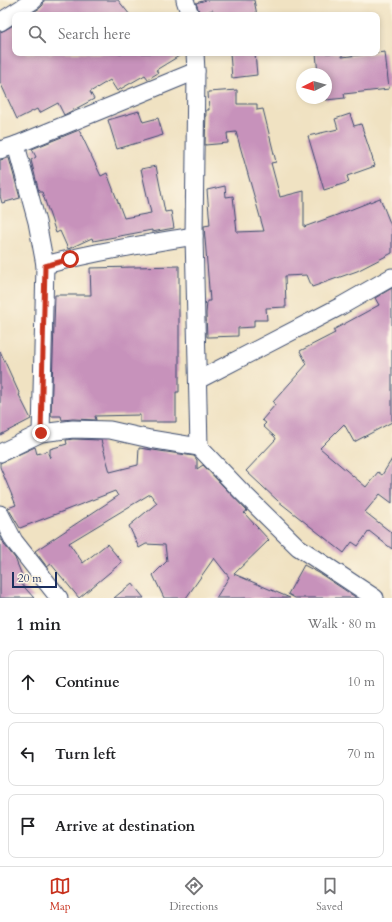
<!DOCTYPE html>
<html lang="en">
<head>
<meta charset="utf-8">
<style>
	body { margin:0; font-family:Cardo,serif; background:#f6f6f6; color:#202124 }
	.compass { position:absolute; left:296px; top:68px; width:36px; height:36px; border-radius:50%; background:#fff; box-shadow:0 2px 6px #0003; rotate:264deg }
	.scale { position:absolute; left:12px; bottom:10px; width:45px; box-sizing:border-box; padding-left:4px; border:2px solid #1b2f5e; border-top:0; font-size:11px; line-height:14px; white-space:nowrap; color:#1b2f5e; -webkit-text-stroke:3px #fcf5e5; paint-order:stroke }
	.stop { position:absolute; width:12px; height:12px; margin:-9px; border:3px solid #c8321e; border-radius:50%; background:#fff }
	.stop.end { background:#c8321e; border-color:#fff; box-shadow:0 1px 4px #0008 }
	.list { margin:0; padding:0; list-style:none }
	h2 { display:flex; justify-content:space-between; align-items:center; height:52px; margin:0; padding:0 16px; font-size:17px }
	h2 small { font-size:13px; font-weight:400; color:#757577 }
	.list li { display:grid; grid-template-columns:26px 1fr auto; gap:12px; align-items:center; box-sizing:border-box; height:64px; margin:0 8px 8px; padding:0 8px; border:1px solid #e0e0e0; border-radius:8px }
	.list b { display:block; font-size:15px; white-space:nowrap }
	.list em { font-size:13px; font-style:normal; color:#757577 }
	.icon { flex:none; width:22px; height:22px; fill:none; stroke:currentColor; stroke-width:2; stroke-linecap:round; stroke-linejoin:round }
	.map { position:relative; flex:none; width:392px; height:598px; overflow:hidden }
	.search { position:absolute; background:#fff; box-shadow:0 2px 6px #0003; left:12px; right:12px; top:12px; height:44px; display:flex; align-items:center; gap:10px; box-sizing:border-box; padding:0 14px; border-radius:8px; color:#757577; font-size:15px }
	.sheet { height:268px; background:#fff }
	nav { display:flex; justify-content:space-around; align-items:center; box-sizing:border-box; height:56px; border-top:1px solid #e0e0e0; background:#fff; font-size:11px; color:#757577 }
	nav a { display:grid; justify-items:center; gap:2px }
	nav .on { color:#c8321e }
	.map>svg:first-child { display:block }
	.building { fill:#c792bb }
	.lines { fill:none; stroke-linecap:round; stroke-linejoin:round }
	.minor-casing { stroke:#3b4a6d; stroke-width:19 }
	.minor { stroke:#fff; stroke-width:17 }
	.route { stroke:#c8321e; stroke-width:5 }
</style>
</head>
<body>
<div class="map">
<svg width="392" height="598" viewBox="0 0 392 598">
	<rect width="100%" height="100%" fill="#fcf5e5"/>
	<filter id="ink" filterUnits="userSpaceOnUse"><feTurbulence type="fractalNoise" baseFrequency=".025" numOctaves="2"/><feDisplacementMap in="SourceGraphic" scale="8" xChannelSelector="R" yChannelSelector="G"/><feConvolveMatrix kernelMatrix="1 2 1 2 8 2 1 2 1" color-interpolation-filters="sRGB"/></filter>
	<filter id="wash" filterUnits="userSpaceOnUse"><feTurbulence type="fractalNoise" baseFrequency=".012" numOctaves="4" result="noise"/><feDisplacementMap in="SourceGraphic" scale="16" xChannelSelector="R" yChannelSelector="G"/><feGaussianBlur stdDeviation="0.9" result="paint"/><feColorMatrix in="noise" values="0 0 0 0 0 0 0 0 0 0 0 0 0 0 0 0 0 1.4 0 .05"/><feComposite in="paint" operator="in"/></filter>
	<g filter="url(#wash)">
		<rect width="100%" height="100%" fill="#f0e2c2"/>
		<g id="blocks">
			<g class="building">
				<polygon points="44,0 118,0 130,15 29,15 40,8 43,5"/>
				<polygon points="206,0 254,0 257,15 213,15 213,10 200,14 196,3"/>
				<polygon points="15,24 15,53 184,53 156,70 158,73 148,79 145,75 117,91 110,80 90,92 94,99 64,115 58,103 39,113 37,109 17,119 0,82 0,32 5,30"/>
				<polygon points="385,52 389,89 344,94 345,98 326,100 326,74 318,74 316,53 342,53 342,57"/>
				<polygon points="230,53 255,53 257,75 232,78"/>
				<polygon points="237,90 237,104 257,104 257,110 263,109 276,162 271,163 280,197 304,191 304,227 337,215 380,198 392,228 392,253 357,271 312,287 307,275 285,276 286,307 266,308 267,320 254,320 254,327 238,328 238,336 209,337 207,337 206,314 207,301 210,301 204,226 210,225 207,190 225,186 226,197 233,196 237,232 264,231 236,132 227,133 228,143 205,145 206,110 209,110 208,92"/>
				<polygon points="139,111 143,122 158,118 163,135 117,149 108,120"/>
				<polygon points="350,114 354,126 361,124 375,166 347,176 349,182 324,190 308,136 338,129 335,119"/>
				<polygon points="79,130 101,176 107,173 124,218 151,213 141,169 156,166 165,212 171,211 174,228 152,232 152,230 93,241 92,238 68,249 60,231 56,233 42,192 39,192 31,160 36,157 32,149"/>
				<polygon points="8,158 9,158 20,198 2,203 0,196 0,160"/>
				<polygon points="179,266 179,392 176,392 176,422 140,422 140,415 95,416 96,420 73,419 62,420 61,416 51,416 55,295 91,295 90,268"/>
				<polygon points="392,288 392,422 354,442 344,424 320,448 366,487 378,472 382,475 392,459 392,503 380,494 365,512 392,533 392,549 369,531 358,546 352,542 344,553 278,501 246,471 276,439 275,437 263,426 266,423 262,420 275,405 273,402 307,364 300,351 335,333 333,330 379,305 375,298"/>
				<polygon points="0,351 20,395 19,395 31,419 0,435"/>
				<polygon points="73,439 101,440 110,472 138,465 139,448 194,456 197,460 197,469 203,465 247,511 244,513 269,540 234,574 290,598 216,598 229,577 214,558 186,598 164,598 153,575 167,561 165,545 146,544 139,548 129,526 157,503 150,494 69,543 83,563 107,544 122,562 79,598 51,564 47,567 35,551 118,496 115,491 20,528 8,508 16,505 0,467 0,463 35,447 37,454 47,451 50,458 50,449 67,444 66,440"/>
				<polygon points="0,536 6,547 15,558 23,578 18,580 34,598 0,598"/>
				<polygon points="304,565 319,573 357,598 295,598 288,594"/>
				<polygon points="132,583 144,598 114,598"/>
			</g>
		</g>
	</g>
	<g filter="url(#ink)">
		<use href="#blocks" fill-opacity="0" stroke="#3b4a6d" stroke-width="1"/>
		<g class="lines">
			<defs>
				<g id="minor">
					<polyline points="185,0 190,15"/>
					<polyline points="0,22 34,0"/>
					<polyline points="195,53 196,71 194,236 199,447"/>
					<polyline points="16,145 37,222 45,265"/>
					<polyline points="0,150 16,145 196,71"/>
					<polyline points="198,380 341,306 392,277"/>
					<path d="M41,433l4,-168c49,-13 99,-21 149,-29"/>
					<polyline points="0,453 41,433 73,429 110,430 150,439 199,447 241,491 298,547 375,598"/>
					<polyline points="0,514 14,541 59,598"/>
				</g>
			</defs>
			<use href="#minor" class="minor-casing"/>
			<use href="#minor" class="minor"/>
		</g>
	</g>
	<g class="lines" filter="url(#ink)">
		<polyline class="route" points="41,433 45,266 70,259"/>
	</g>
</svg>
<svg class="compass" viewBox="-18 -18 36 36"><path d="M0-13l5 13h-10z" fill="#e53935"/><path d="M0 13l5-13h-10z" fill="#757577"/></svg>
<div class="scale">20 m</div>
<div class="stop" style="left:70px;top:259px"></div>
<div class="stop end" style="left:41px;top:433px"></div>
<div class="search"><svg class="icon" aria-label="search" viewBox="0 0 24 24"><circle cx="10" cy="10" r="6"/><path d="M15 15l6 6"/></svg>Search here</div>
</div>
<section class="sheet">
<h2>1 min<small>Walk · 80 m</small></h2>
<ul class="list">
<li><svg class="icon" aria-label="ahead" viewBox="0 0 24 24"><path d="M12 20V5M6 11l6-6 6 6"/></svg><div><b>Continue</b></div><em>10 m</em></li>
<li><svg class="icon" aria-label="left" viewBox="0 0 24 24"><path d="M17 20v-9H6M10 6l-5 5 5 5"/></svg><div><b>Turn left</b></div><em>70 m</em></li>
<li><svg class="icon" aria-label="arrive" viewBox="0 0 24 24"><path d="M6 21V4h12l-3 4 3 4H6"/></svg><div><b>Arrive at destination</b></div></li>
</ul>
</section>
<nav>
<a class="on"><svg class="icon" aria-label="map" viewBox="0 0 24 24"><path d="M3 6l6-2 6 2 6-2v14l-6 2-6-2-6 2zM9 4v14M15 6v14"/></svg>Map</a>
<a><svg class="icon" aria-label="directions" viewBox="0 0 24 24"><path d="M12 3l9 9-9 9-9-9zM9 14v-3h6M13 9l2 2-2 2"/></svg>Directions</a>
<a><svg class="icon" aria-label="saved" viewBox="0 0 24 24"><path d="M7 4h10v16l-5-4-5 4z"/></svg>Saved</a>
</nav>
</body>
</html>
